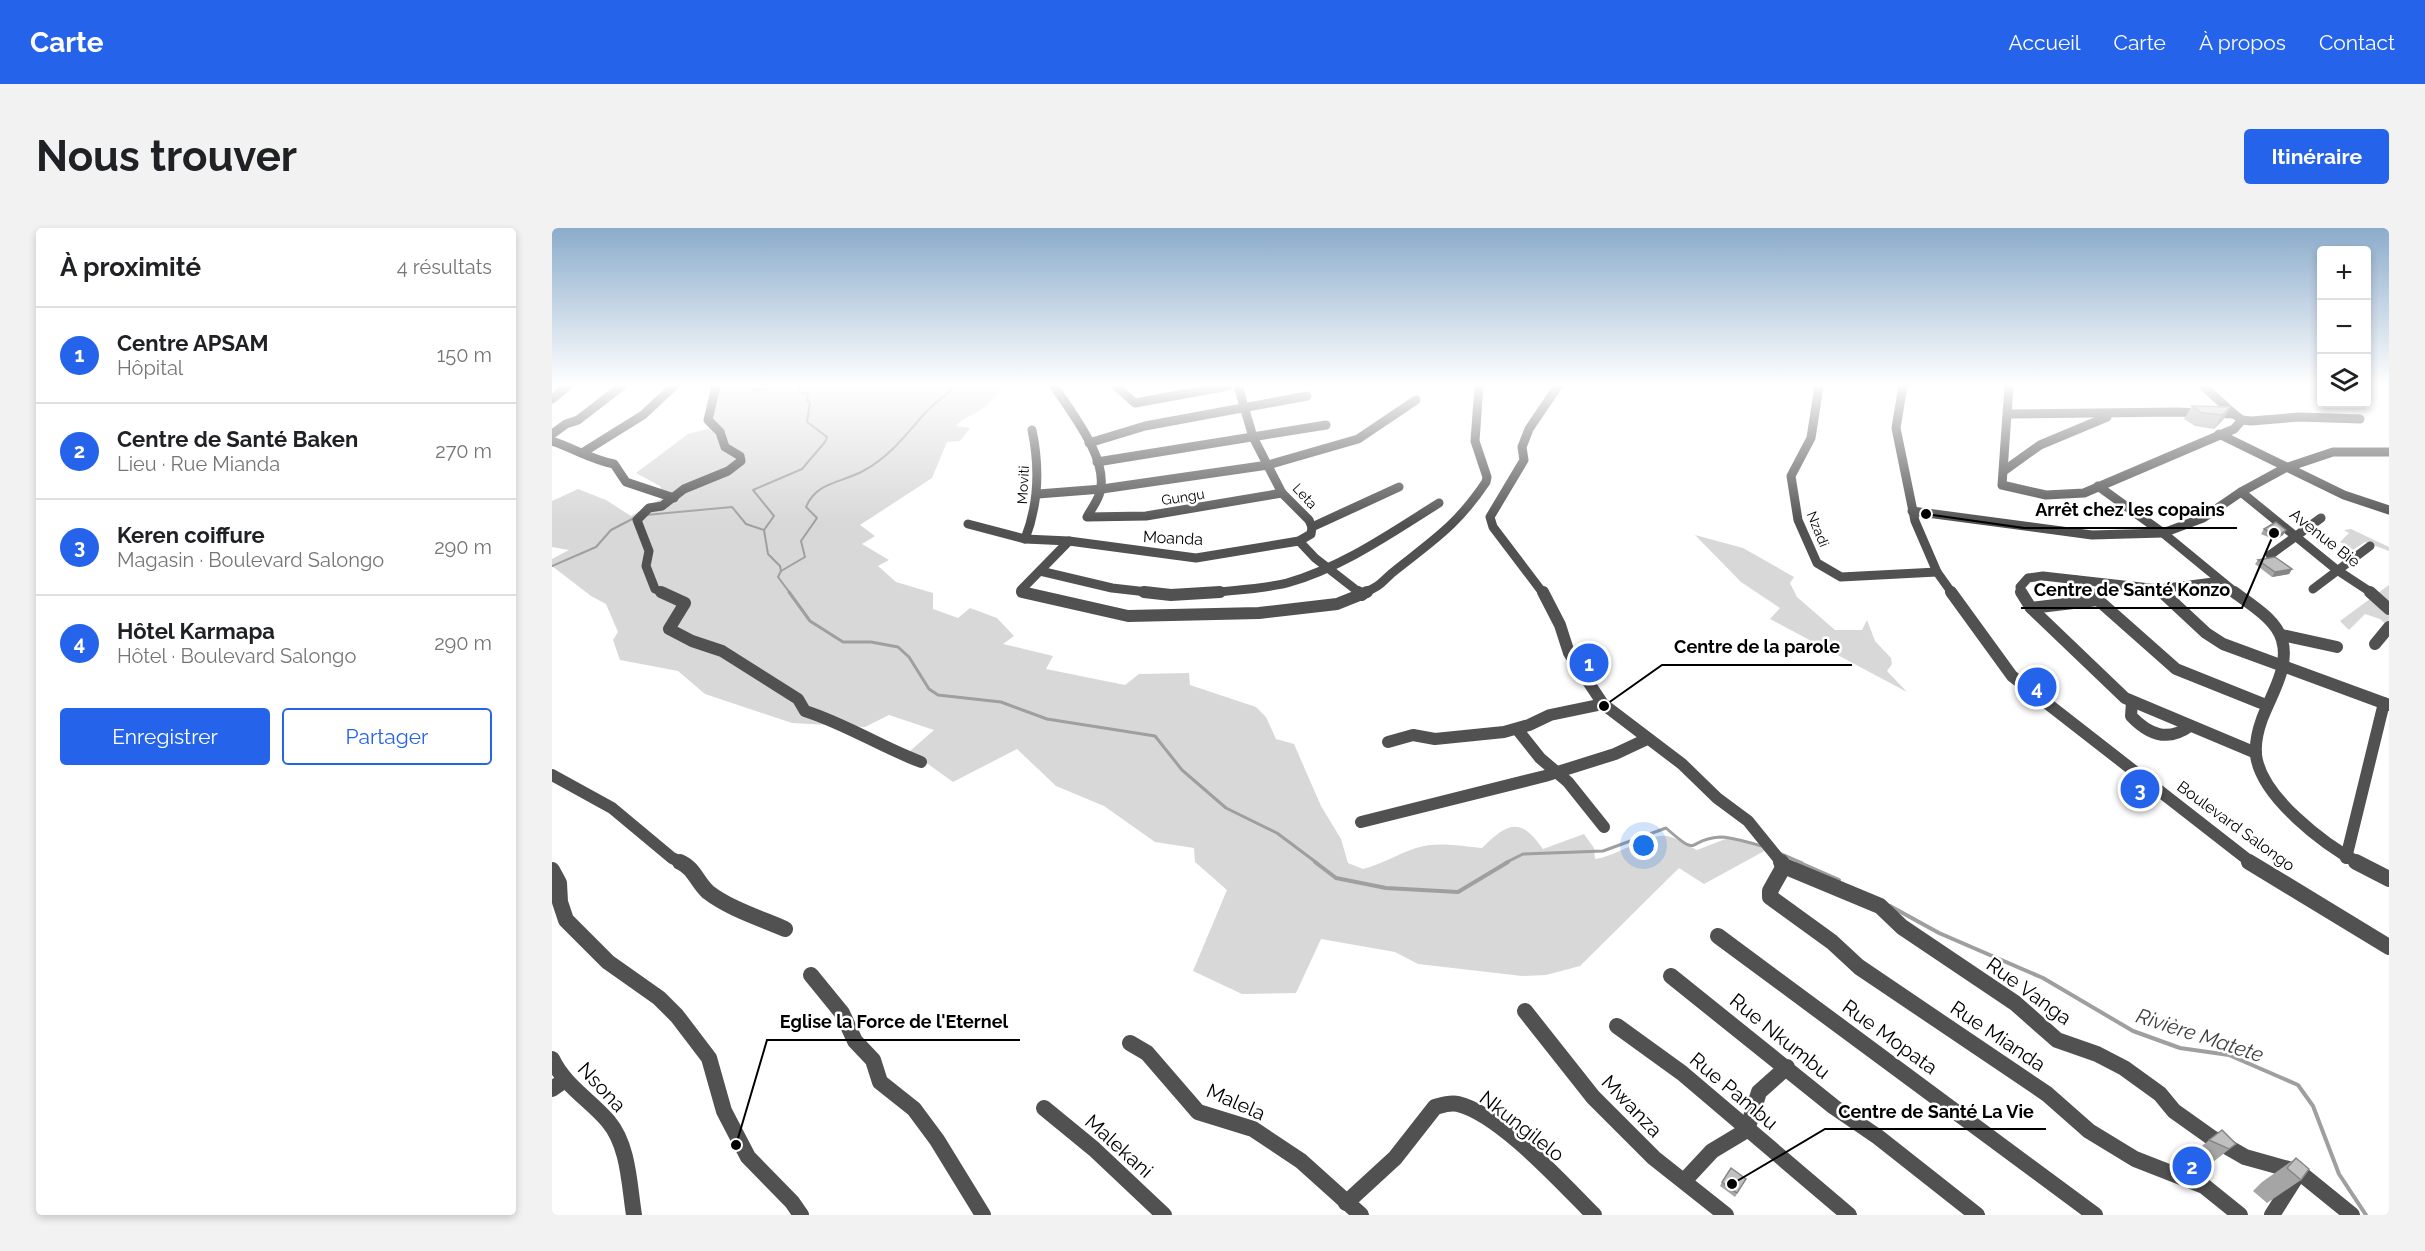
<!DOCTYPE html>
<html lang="fr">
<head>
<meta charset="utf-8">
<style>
	body { margin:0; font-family:Raleway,sans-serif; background:#f2f2f2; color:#202124 }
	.controls { position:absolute; right:18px; top:18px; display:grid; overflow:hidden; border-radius:6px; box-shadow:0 3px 9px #0003 }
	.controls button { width:54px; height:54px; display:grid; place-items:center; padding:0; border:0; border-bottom:2px solid #e0e0e0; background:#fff; color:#202124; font:30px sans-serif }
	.you { position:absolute; left:1092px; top:618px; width:21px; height:21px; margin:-15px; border:4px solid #fff; border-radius:50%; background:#1a73e8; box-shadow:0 0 0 9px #1a73e833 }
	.badge { display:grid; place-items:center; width:39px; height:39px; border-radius:50%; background:#2563eb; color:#fff; font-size:20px; font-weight:700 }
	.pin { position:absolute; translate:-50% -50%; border:3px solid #fff; box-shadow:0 2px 6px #0006 }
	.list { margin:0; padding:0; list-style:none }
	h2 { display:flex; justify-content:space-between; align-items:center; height:78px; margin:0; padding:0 24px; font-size:26px }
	h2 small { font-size:20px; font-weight:400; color:#757577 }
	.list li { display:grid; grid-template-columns:39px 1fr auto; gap:18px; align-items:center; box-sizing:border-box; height:96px; padding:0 24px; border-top:2px solid #e0e0e0 }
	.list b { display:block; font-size:22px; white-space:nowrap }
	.list p { margin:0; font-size:20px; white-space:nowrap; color:#757577 }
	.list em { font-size:20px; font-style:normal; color:#757577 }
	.actions { display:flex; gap:12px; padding:18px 24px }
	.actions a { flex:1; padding:14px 0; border:2px solid #2563eb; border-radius:6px; text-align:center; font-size:21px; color:#2563eb }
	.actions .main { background:#2563eb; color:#fff }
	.icon { flex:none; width:33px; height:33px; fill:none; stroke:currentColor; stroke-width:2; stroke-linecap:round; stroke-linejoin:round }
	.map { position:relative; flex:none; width:1837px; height:987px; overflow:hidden; border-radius:6px }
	header { display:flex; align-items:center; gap:36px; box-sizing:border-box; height:84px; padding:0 30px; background:#2563eb; color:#fff }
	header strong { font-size:28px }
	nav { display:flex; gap:33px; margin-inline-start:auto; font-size:21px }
	.intro { display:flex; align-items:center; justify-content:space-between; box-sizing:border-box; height:144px; padding:0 36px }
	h1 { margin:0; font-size:42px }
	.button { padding:15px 27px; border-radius:6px; background:#2563eb; color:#fff; font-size:21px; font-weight:700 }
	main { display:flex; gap:36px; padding:0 36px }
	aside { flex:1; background:#fff; border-radius:6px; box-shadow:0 3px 9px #0003 }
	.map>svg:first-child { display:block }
	.green { fill:#d8d8d8 }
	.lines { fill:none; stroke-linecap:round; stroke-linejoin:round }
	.stream-far2 { stroke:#9f9f9f; stroke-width:2 }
	.stream-far1 { stroke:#9f9f9f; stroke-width:3 }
	.stream { stroke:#9f9f9f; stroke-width:4 }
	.street-far2 { stroke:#515151; stroke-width:9 }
	.street-far1 { stroke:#515151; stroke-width:12 }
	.street { stroke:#515151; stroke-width:16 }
	.wall { fill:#a5a5a5 }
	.shaded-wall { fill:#868686 }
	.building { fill:#c0c0c0; stroke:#868686; stroke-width:1.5 }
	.labels { text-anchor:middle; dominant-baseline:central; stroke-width:5; stroke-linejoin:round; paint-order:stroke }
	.far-street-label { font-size:14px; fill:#000; stroke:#fff }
	.street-label { font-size:16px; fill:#000; stroke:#fff }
	.near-street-label { font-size:20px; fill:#000; stroke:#fff }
	.near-water-label { font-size:21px; font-style:italic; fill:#404040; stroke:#fff }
	.leader { fill:none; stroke:#000; stroke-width:2 }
	.callout-dot { fill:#000; stroke:#fff; stroke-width:2 }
	.callout-label { font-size:18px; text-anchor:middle; font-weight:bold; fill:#000; stroke:#fff; stroke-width:5; stroke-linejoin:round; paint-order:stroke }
</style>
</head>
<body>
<header>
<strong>Carte</strong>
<nav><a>Accueil</a><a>Carte</a><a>À propos</a><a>Contact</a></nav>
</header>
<div class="intro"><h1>Nous trouver</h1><a class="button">Itinéraire</a></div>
<main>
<aside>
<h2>À proximité<small>4 résultats</small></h2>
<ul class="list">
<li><span class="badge">1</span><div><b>Centre APSAM</b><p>Hôpital</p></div><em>150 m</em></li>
<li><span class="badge">2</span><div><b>Centre de Santé Baken</b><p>Lieu · Rue Mianda</p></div><em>270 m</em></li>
<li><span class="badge">3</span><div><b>Keren coiffure</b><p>Magasin · Boulevard Salongo</p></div><em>290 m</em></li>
<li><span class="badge">4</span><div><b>Hôtel Karmapa</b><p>Hôtel · Boulevard Salongo</p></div><em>290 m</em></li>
</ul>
<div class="actions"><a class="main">Enregistrer</a><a>Partager</a></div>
</aside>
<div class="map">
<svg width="1837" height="987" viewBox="0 0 1837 987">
	<rect width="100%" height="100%" fill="#fff"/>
	<g class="green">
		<path d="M168,158h282c-7,10 -14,20 -25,26 -9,6 -13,5 -21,14l14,2 -10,13 -13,1 -15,36 -72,47 15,11 -13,8 27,16 -11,6 18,16 37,11v16l25,9 12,-10 27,10 17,18 -11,8 50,12 -7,13 79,16 14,-11 50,-1 1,12 66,22 10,10 10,22 18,5 27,62 20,33 7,24 15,6c19,-5 35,-15 53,-21 20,-7 46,-2 66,0 26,-26 39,-31 61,1l41,-15 10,14 1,11c23,-2 55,-29 76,-22 9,3 18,9 26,13l31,-12 40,11 -64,35 -25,-16 -99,98 -34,9 -24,1 -104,-12 -23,-12 -74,-13 -25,54 -54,1 -49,-23 34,-81 -32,-28 -1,-14 -39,-6 -51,-36 -48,-20 -39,-37 -64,33 -43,-31 24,-21 -45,-15 -24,12 -73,-4 -87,-29 -27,-23 -58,-11 -7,-20 5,-8 -12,-28 -15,-8 -39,-30v-7l17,-9 -17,-3v-46l26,-12 28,11 25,16 34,-19 -5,-11 -24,-13 52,-39 23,-6z"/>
		<polygon points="1799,301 1837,319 1837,323 1813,314 1801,322 1788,314 1797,305 1792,302"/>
		<polygon points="1143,307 1191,320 1242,349 1238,355 1245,369 1283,402 1310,402 1315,392 1323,413 1339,430 1340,436 1335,443 1355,464 1218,391 1228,380 1189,354"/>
		<polygon points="1837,357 1837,399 1828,391 1813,386 1797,402 1788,393"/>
	</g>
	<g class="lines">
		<g class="stream-far2">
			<polyline points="201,158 202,162 233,158"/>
			<polyline points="94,287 180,279 194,296 212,302"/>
			<polyline points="0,338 44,319 59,302 84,289"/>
			<polyline points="229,343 228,338 216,326 212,302 222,288 201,262 250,241 273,214 275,209 255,194 258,175 255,172 256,166 248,164 247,158"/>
			<path d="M238,365l-12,-16 3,-6 24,-14 -4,-16 16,-23 -11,-11c10,-25 35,-24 57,-36 26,-14 42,-35 61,-57 10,-10 21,-19 32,-28"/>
		</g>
		<g class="stream-far1">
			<polyline points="237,364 258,393 291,414 319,414 346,419 357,429 377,461 386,467 449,474 495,491 603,508 630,542 674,580 725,605 765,635"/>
			<polyline points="1227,625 1250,635"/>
			<path d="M953,635l18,-9 80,-3 63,-23c36,32 19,11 54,9 13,0 29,6 42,9"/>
		</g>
		<g class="stream">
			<polyline points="763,634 784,650 834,660 906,664 956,634"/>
			<polyline points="1246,634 1287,652"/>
			<polyline points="1338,678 1387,705 1491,750 1581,803 1628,820 1677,827 1746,857 1761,878 1787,946 1814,987"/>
		</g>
		<g class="street-far2">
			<path d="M502,158c17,26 55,73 46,106 -2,9 -9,17 -13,25l59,-1 136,-23"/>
			<polyline points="564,158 583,175 676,158"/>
			<polyline points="686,158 701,209 730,265 757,292 760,299"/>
			<polyline points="1267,158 1259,210 1239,248 1246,292 1265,335 1289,349 1385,344"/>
			<polyline points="1351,158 1344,200 1363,293 1385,344 1400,365"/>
			<polyline points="1457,158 1450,257 1494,267 1532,265 1682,201 1690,192"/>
			<polyline points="1651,158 1682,186"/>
			<polyline points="0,171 16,158"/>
			<polyline points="1456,186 1625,184 1682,186 1690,192 1699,193 1747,189 1808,191"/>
			<polyline points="0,206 14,196 26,192 70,158"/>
			<polyline points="1667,206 1792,267 1837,282"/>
			<path d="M0,213c21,7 40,19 62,23l12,18 48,16"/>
			<polyline points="537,215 593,198 755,168"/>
			<polyline points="30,225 91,187 122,158"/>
			<polyline points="545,234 774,197"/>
			<polyline points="1453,242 1488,217 1555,189"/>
			<polyline points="1546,258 1611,305 1684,365"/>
			<polyline points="1689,264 1785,342 1820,365"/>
			<polyline points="486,266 550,261 716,237 806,211 864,172"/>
			<polyline points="1360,283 1540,307 1611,305 1651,290 1689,264 1733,240 1781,224 1837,224"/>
			<polyline points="416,296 473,311 517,313 644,330 747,313 759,306 760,299 847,259"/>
			<path d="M473,311c14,-36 15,-71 7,-109"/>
			<polyline points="747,313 763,330 808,365"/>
			<polyline points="1718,327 1769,290"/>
			<polyline points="488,343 560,360 604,365"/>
			<polyline points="1524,352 1539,365"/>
			<polyline points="1607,361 1612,365"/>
			<polyline points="1761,361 1818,318"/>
			<polyline points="112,365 103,361 94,338 97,323 85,292 97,280 110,278 132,261 176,243 189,233 188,228 173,219 168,204 156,192 164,158"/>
			<polyline points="471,365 469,362 517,313"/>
			<path d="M657,365c25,-3 54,-4 78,-10 56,-16 104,-50 152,-80"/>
			<path d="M811,365c21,-8 18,-12 34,-24 39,-31 60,-44 89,-87l1,-5 -12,-36 4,-55"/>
			<polyline points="991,365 941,299 938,289 972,232 970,219 977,201 1006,158"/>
			<polyline points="1469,365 1468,359 1476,350 1491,348 1607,361 1669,353"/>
		</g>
		<g class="street-far1">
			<path d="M109,364l24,11 -16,26 23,12 30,10 76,48 7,12c41,13 76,36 116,51"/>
			<polyline points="470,364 576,388 707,385 785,376 815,364"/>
			<polyline points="592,364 619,367 668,364"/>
			<polyline points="806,364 810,367"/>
			<polyline points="991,364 1008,397 1017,425 1051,476 1130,536 1165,570 1196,593 1230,635"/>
			<polyline points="1399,364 1460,448 1700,635"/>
			<polyline points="1469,364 1479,380 1573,470 1704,525"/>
			<polyline points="1537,364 1624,441 1714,477"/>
			<polyline points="1610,364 1654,405 1671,416 1837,477"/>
			<path d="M1682,364c17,13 42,27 48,48 8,27 -11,55 -20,79 -4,11 -7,25 -6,36 5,42 69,90 103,108"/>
			<polyline points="1818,364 1837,381"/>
			<polyline points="1479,380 1546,372"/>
			<polyline points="1730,407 1785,419"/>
			<polyline points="1823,416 1837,399"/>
			<path d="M1580,474l-1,14c18,19 37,26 59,10"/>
			<polyline points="965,501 988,530 1016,554 1052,599"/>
			<polyline points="836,514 861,507 883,511 952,504 977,497 998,487 1051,476"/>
			<polyline points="0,547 60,580 120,630 131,635"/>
			<polyline points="809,594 993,548 1063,526 1095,511"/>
			<polyline points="1794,630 1832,475"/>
		</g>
		<g class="street">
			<path d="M128,634c14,6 17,20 28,30 22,17 52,26 77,37"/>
			<polyline points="1229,634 1232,638 1328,678 1350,699 1463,775 1505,812 1545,826 1572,840 1608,866 1622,883 1660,910 1693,929 1747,944 1800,987"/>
			<polyline points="1697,634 1837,719"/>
			<polyline points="1804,634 1837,651"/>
			<polyline points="1232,638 1218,663 1218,669 1280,714 1307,739 1495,866 1537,903 1583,931 1652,958 1688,987"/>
			<polyline points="0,642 7,655 8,674 14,692 56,734 107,770 125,788 157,830 172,883 196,929 240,974 249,987"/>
			<polyline points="1166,708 1543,987"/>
			<polyline points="259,747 290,785 303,813 321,832 328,854 362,881 385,912 431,987"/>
			<polyline points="1119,748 1282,879 1326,909 1425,987"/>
			<polyline points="973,783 1041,869 1102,930 1174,987"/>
			<polyline points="1065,798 1130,845 1297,987"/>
			<polyline points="578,815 595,825 646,884 701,901 749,933 809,987"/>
			<path d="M0,831c13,27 37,40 56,62 21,25 21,63 26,94"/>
			<polyline points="0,861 13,852"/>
			<polyline points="492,880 542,921 612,987"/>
			<polyline points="1133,952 1160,923 1195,902 1207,864 1235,839"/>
			<path d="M794,975l49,-45 40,-51c7,-2 15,-5 23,-3 42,10 105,80 136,111"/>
			<polyline points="1720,987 1746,946"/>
		</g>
	</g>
	<g class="wall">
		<polygon points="1640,178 1678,179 1671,192 1662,201 1643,198 1632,191"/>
		<polygon points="1712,301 1734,302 1731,307 1723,312 1709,306"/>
		<polygon points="1706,332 1740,341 1737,346 1720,349 1703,336"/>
		<polygon points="1032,427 1049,432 1049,437 1037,439 1031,432"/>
		<polygon points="1670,902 1684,916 1647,945 1627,936"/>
		<polygon points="1744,930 1749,952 1715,975 1701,963 1710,954"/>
		<polygon points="1170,954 1192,954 1183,969 1168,958"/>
	</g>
	<g class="shaded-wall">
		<polygon points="1678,179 1671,192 1662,201 1670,187"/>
		<polygon points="1734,302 1731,307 1723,312 1726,308"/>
		<polygon points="1740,341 1737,346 1720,349 1723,344"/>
		<polygon points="1049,432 1049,437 1037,439 1037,435"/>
	</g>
	<g class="building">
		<polygon points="1640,178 1678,179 1670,187 1650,185"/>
		<polygon points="1724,294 1734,302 1726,308 1712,301"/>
		<polygon points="1723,329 1740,341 1723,344 1706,332"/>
		<polygon points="1045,424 1049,432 1037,435 1032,427"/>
		<polygon points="1670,902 1684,916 1677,921 1657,912"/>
		<polygon points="1744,930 1757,941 1749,952 1735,940"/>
		<polygon points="1179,940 1194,951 1185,965 1170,954"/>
	</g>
	<linearGradient id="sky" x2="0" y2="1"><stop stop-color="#8baccb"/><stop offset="0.53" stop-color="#fff"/><stop offset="1" stop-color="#fff" stop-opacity="0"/></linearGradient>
	<rect width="1837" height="296" fill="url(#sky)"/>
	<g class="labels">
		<g class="far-street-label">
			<text transform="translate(471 257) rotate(-87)">Moviti</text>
			<text transform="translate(753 268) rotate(47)">Leta</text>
			<text transform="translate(631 269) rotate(-9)">Gungu</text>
			<text transform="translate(1266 301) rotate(68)">Nzadi</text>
		</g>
		<g class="street-label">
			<text transform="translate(621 310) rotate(3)">Moanda</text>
			<text transform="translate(1773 310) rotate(38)">Avenue Bie</text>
			<text transform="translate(1684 598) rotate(36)">Boulevard Salongo</text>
		</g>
		<g class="near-street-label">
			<text transform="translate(1477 763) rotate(36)">Rue Vanga</text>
			<text transform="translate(1228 808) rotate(39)">Rue Nkumbu</text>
			<text transform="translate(1446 808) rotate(34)">Rue Mianda</text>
			<text transform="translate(1338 809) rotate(36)">Rue Mopata</text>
			<text transform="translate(50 859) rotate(47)">Nsona</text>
			<text transform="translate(1182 863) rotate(40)">Rue Pambu</text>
			<text transform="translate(684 874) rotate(24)">Malela</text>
			<text transform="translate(1080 878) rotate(46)">Mwanza</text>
			<text transform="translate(970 898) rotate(38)">Nkungilelo</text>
			<text transform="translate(567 918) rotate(42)">Malekani</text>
		</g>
		<g class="near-water-label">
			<text transform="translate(1648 807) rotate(18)">Rivière Matete</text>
		</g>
	</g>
	<path class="leader" d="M1374 286L1472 300H1685M1722 305L1690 380H1469M1052 478L1110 437H1300M184 917L215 812H468M1180 956L1273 901H1494"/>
	<g class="callout-dot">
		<circle cx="1374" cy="286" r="6"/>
		<circle cx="1722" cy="305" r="6"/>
		<circle cx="1052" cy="478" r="6"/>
		<circle cx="184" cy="917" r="6"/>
		<circle cx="1180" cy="956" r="6"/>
	</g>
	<g class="callout-label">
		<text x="1578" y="288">Arrêt chez les copains</text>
		<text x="1580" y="368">Centre de Santé Konzo</text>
		<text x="1205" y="425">Centre de la parole</text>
		<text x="342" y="800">Eglise la Force de l'Eternel</text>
		<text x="1384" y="890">Centre de Santé La Vie</text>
	</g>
</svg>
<div class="controls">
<button>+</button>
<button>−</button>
<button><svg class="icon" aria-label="layers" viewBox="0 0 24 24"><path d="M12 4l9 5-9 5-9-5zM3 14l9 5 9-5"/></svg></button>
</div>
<div class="you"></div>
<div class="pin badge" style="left:1037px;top:435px">1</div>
<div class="pin badge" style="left:1640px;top:938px">2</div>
<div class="pin badge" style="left:1588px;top:561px">3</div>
<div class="pin badge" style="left:1485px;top:459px">4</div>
</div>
</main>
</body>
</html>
